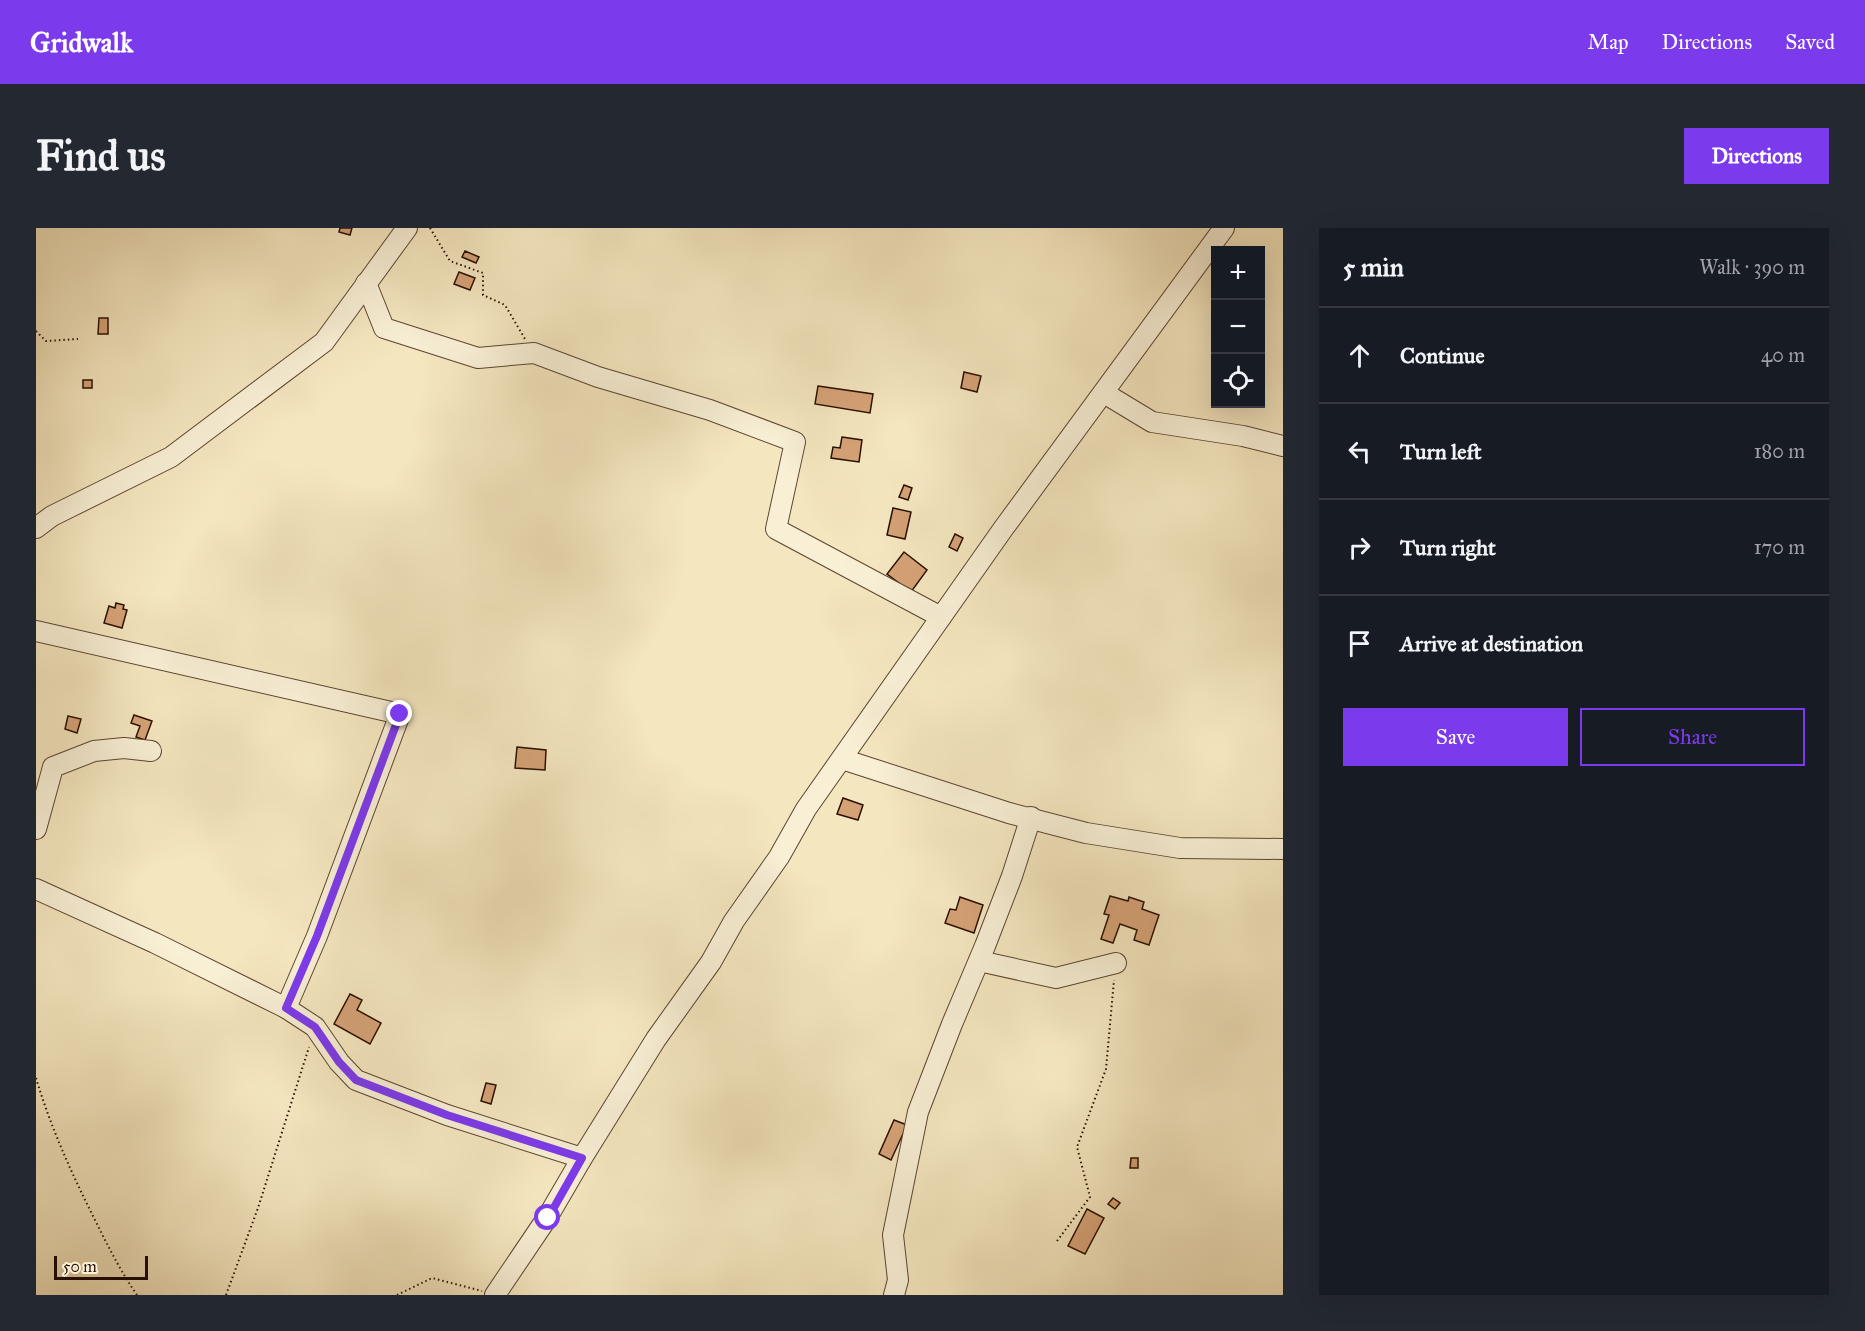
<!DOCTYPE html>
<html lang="en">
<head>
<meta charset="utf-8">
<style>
	body { margin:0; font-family:"IM FELL Great Primer",serif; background:#242831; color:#f1f3f6 }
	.controls { position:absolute; right:18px; top:18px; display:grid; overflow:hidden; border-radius:0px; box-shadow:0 6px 24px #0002 }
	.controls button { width:54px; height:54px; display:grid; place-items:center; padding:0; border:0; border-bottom:2px solid #363941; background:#171b24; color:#f1f3f6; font:30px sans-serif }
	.scale { position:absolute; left:18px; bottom:15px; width:94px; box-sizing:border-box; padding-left:6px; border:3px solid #290f00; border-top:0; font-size:16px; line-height:21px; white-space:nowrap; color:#290f00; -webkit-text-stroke:4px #f8efd5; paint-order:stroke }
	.stop { position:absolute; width:18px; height:18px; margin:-14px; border:4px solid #7c3aed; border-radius:50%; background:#fff }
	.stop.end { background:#7c3aed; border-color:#fff; box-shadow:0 2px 6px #0008 }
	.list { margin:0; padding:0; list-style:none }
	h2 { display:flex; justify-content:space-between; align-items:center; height:78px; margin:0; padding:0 24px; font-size:26px }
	h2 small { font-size:20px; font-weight:400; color:#9ea1a6 }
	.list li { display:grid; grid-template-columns:39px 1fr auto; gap:18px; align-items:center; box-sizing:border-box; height:96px; padding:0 24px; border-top:2px solid #363941 }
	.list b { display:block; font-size:22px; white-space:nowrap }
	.list em { font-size:20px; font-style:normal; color:#9ea1a6 }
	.actions { display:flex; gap:12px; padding:18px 24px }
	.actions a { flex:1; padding:14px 0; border:2px solid #7c3aed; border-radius:0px; text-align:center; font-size:21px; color:#7c3aed }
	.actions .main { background:#7c3aed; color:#fff }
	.icon { flex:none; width:33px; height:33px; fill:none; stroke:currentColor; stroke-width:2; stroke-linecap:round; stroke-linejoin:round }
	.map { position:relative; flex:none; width:1247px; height:1067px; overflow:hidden; border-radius:0px }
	header { display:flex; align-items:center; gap:36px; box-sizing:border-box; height:84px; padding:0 30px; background:#7c3aed; color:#fff }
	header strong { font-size:28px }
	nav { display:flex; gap:33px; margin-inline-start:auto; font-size:21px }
	.intro { display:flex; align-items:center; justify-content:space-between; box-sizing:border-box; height:144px; padding:0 36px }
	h1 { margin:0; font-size:42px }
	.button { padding:15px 27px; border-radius:0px; background:#7c3aed; color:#fff; font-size:21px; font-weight:700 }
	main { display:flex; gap:36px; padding:0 36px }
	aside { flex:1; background:#171b24; border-radius:0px; box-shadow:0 6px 24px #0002 }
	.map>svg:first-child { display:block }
	.building { fill:#d5a276; stroke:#290f00; stroke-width:1.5 }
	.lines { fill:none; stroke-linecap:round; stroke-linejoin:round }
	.minor-casing { stroke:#5c4530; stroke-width:22 }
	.path { stroke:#290f00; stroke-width:2; stroke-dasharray:1.5 3; stroke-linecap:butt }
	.minor { stroke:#f8efd5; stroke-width:20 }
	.route { stroke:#7c3aed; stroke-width:8 }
</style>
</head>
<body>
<header>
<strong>Gridwalk</strong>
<nav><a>Map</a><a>Directions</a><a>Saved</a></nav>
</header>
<div class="intro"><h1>Find us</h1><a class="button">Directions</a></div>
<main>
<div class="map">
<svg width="1247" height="1067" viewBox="0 0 1247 1067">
	<rect width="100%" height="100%" fill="#f4e6bf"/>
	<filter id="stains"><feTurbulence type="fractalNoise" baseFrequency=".00333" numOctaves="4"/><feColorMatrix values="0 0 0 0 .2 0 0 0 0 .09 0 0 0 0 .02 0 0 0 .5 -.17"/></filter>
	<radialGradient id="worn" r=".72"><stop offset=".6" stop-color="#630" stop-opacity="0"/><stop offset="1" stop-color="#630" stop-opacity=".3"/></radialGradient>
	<g class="building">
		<polygon points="304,0 316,0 314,7 303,4"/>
		<polygon points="429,23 443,29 440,35 426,29"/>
		<polygon points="423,44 439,50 434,62 418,56"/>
		<polygon points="63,90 72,90 72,106 62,106"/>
		<polygon points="928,144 945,148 941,164 925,160"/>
		<rect x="47" y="152" width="9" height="8"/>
		<polygon points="782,158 837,166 834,185 779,176"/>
		<polygon points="806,209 826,212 823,234 795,230 797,219 804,220"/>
		<polygon points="868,257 876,260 872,272 863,269"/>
		<polygon points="857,280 875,284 869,311 851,307"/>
		<polygon points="919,306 927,310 921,323 913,319"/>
		<polygon points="868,324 891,342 875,364 851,346"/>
		<polygon points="80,375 88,377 87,381 91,382 86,400 68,395 73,378 79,380"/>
		<polygon points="98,487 116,493 109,512 100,509 104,498 95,495"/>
		<polygon points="32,488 45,491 41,505 29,501"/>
		<polygon points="481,519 510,522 509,542 479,540"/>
		<polygon points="807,570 827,577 822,592 801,586"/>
		<polygon points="1074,668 1092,673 1093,669 1108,674 1106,681 1123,687 1113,717 1098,712 1101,702 1084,696 1077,715 1065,711 1073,687 1068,686"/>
		<polygon points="924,669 947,677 938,705 909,695 914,681 920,682"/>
		<polygon points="314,766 326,772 321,782 345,795 334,816 298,796"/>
		<polygon points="450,855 460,857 455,876 445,873"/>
		<polygon points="858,892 871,897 855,932 843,926"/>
		<polygon points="1095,930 1102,930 1102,940 1094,940"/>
		<polygon points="1077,970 1084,975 1079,981 1072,976"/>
		<polygon points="1051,981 1068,990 1049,1026 1032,1018"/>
	</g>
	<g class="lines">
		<defs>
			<g id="minor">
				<polyline points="330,55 348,100 442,130 498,125 562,149 674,182 759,214 740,301 905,389"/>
				<polyline points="1068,165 1116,194 1207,208 1247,218"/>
				<polyline points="0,300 16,288 135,229 288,114 371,0"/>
				<polyline points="0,403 364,486 281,708 250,780"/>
				<polyline points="806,531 973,585 1050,605 1144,620 1247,621"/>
				<polyline points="0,601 17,539 58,523 88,520 115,523"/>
				<polyline points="0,661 119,715 250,780 279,799 303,834 320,852 411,887 546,930"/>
				<polyline points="943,733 1020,750 1080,735"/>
				<polyline points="459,1067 511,990 546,930 620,811 675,734 698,693 743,629 770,581 967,301 1188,0"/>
				<polyline points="858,1067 862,1052 857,1007 882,884 916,796 949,718 976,648 995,589"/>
			</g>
		</defs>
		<use href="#minor" class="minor-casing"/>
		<g class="path">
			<polyline points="394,0 414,33 447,45 447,67 469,77 489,111"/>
			<polyline points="0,103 10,113 42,111"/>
			<path d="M0,850c14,47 34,92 56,136 14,28 27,55 45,81"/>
			<polyline points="1021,1013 1054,969 1041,919 1070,841 1078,752"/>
			<polyline points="190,1067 222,980 273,819"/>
			<polyline points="361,1067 396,1050 446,1063"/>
		</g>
		<use href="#minor" class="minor"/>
	</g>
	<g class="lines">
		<polyline class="route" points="364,486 281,708 250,780 279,799 303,834 320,852 411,887 546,930 512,990"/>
	</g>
	<rect width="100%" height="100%" filter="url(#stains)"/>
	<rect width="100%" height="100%" fill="url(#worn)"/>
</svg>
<div class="controls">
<button>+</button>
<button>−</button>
<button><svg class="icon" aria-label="locate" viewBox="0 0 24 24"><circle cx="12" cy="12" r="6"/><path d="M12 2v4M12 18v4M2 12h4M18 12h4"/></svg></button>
</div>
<div class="scale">50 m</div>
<div class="stop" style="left:512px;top:990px"></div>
<div class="stop end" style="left:364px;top:486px"></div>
</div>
<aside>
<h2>5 min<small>Walk · 390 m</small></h2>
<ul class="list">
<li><svg class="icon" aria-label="ahead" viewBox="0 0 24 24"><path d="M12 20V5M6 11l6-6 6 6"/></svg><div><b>Continue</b></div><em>40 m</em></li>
<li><svg class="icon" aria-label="left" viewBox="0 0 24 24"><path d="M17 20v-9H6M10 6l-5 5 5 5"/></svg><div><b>Turn left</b></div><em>180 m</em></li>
<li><svg class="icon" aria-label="right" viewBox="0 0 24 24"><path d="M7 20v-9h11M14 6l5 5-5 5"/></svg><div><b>Turn right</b></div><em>170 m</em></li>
<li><svg class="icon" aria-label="arrive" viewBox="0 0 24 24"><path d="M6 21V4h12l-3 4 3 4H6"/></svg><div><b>Arrive at destination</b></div></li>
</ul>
<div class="actions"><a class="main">Save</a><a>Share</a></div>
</aside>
</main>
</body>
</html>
